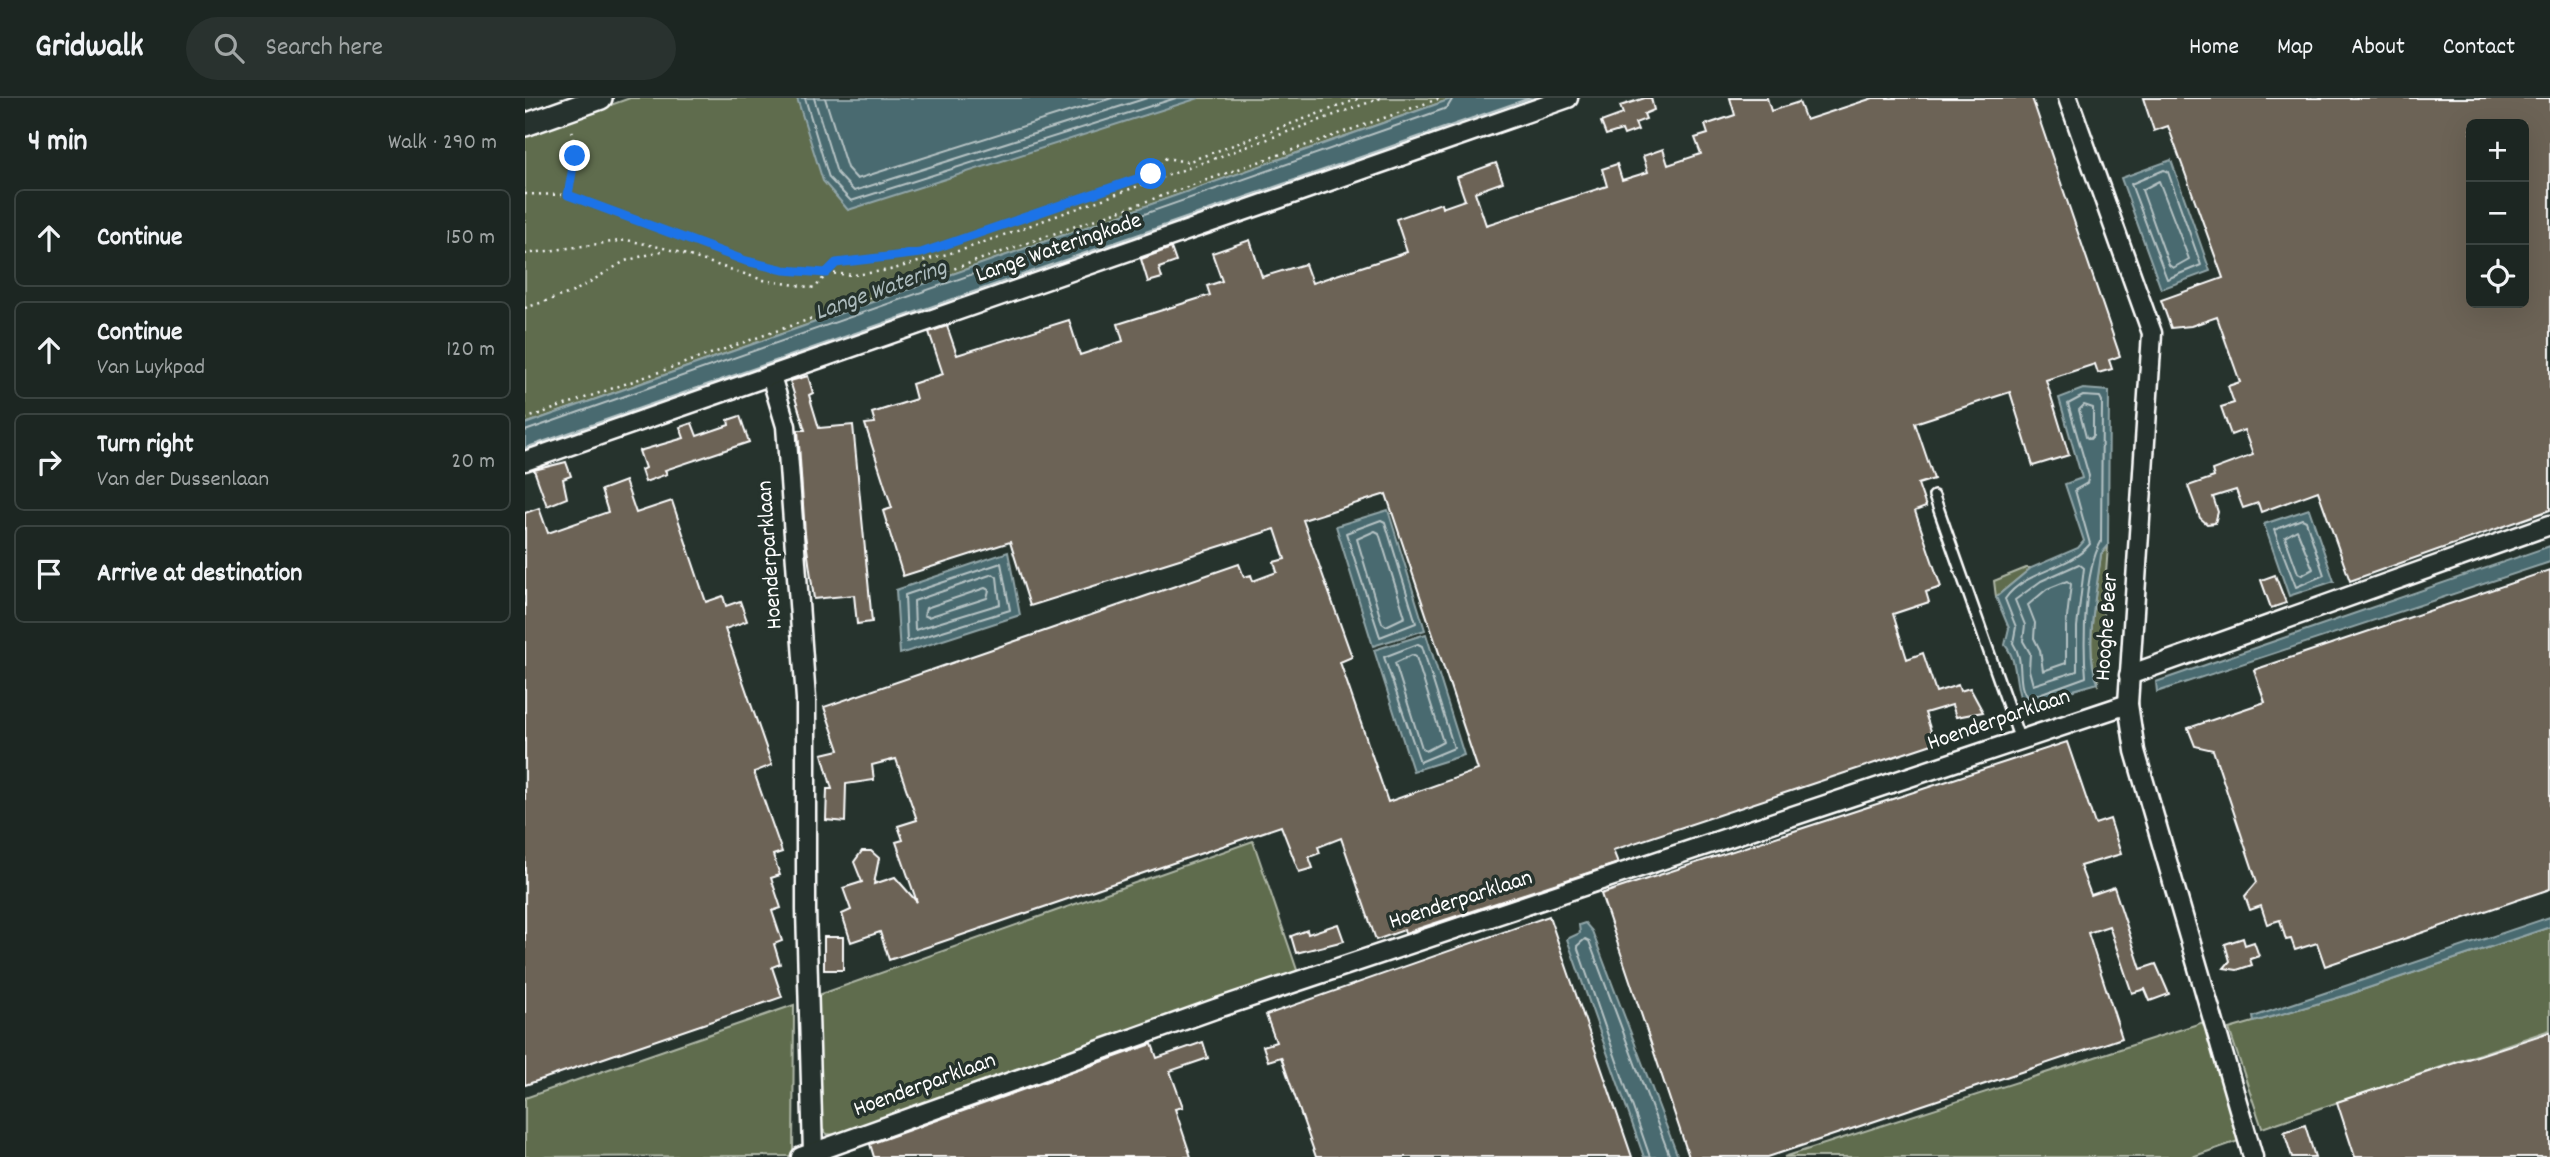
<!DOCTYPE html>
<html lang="en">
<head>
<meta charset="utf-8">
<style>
	body { margin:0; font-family:Dekko,sans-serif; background:#29322f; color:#f1f3f6 }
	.controls { position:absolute; right:21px; top:21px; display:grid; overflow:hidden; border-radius:10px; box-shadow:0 7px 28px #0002 }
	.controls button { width:63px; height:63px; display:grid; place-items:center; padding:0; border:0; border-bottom:2px solid #3a4340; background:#1c2622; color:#f1f3f6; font:35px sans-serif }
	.stop { position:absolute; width:21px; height:21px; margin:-16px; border:5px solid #1a73e8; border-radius:50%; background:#fff }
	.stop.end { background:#1a73e8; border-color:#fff; box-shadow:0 2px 7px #0008 }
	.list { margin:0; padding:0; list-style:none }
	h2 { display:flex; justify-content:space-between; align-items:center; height:91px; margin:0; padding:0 28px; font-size:30px }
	h2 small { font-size:23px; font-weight:400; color:#a0a5a5 }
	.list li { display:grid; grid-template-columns:46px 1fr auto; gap:21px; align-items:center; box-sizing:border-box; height:98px; margin:0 14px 14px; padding:0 14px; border:2px solid #3a4340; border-radius:10px }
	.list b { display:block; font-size:26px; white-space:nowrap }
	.list p { margin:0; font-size:23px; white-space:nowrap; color:#a0a5a5 }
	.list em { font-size:23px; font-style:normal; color:#a0a5a5 }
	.icon { flex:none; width:38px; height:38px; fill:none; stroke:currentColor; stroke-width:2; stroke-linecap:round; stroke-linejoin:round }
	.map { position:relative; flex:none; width:2025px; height:1059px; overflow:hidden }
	header { display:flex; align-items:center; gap:42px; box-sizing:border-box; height:98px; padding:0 35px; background:#1c2622; border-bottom:2px solid #3a4340 }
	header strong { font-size:33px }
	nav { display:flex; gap:38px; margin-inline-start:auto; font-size:24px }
	.search { width:490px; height:63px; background:#29322f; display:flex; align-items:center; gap:18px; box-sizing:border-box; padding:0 24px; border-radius:38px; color:#a0a5a5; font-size:26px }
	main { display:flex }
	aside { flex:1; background:#1c2622 }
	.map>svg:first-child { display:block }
	.green { fill:#5e6c4e; stroke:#aeb6a6; stroke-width:2 }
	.water { fill:#496a6f; stroke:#92a6a9; stroke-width:2 }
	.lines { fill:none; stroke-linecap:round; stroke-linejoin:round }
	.shore { stroke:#b6c3c5; stroke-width:2 }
	.building { fill:#6c6356; stroke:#fff; stroke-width:2; fill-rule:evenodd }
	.service-casing { stroke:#fff; stroke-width:14 }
	.minor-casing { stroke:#fff; stroke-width:23 }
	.tertiary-casing { stroke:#fff; stroke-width:26 }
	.path { stroke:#fff; stroke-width:2.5; stroke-dasharray:2 5; stroke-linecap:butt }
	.service { stroke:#26332d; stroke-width:9 }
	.minor { stroke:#26332d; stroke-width:18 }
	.tertiary { stroke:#26332d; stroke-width:21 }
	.route { stroke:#1a73e8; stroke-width:9 }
	.labels { text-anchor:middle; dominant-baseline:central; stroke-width:7; stroke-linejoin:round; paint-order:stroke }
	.street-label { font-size:23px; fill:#fff; stroke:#26332d }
	.water-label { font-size:24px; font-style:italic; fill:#adbcbe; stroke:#26332d }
</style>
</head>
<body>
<header>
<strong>Gridwalk</strong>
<div class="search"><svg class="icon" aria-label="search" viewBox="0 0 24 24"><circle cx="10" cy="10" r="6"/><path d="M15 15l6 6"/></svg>Search here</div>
<nav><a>Home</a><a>Map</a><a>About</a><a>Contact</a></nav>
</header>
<main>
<aside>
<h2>4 min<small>Walk · 290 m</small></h2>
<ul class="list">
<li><svg class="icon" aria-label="ahead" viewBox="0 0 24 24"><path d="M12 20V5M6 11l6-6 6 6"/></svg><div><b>Continue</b></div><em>150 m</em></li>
<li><svg class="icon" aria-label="ahead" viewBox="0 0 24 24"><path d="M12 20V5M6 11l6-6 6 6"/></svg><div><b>Continue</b><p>Van Luykpad</p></div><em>120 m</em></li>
<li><svg class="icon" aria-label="right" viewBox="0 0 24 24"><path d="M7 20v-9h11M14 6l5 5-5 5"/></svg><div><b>Turn right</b><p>Van der Dussenlaan</p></div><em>20 m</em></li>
<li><svg class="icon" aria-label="arrive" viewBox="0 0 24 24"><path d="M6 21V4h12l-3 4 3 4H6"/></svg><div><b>Arrive at destination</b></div></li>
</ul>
</aside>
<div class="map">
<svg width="2025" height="1059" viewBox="0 0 2025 1059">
	<rect width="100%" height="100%" fill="#26332d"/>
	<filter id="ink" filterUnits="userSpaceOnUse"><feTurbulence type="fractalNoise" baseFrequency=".0143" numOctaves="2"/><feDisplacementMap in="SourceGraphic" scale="14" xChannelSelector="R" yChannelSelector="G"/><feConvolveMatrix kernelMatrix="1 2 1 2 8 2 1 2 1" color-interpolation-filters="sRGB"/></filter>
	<g filter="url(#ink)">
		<g class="green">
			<polygon points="105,0 929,0 0,326 0,38"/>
			<path d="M1583,448l-10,137c-15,-32 -1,-93 3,-129z"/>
			<polygon points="1501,470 1506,470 1471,499 1469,483"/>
			<polygon points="728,743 773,875 312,1037 302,1036 293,1027 288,899"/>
			<polygon points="2025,829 2025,932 1737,1030 1704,931 1822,897"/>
			<polygon points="269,907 268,1058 0,1059 0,1000"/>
			<polygon points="1682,923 1716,1042 1667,1059 1259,1059"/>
		</g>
		<g class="water">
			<polygon points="272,0 674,0 323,112 298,83"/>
			<polygon points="929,0 1026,0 0,357 0,326"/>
			<polygon points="1646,62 1685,173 1636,191 1596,80"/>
			<path d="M1558,291l26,2 -1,155 -7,8c-4,36 -18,97 -3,129l-53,15 -19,11c-14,-21 -6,-46 -21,-64l4,-17 -13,-31 35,-29 47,-20 6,-7 -19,-57 17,-6 -23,-80z"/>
			<polygon points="1784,411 1809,483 1764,498 1739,426"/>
			<polygon points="863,412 900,532 848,548 811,428"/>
			<polygon points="2025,448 2025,464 1632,594 1631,584"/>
			<polygon points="483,454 495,517 375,556 371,492"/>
			<polygon points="901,536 939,657 888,673 849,552"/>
			<polygon points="2025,819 2025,829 1822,897 1729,924 1728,919"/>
			<polygon points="1060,825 1067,833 1153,1059 1119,1059 1042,841 1055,835 1054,827"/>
		</g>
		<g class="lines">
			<g class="shore">
				<polyline points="280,0 304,80 326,103 651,0"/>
				<polyline points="289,0 312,75 329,93 622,0"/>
				<polyline points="300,0 322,70 332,81 587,0"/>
				<polygon points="1639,72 1643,74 1676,167 1642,181 1606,86"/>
				<polygon points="1634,83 1664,161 1648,170 1644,167 1617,92"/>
				<path d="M1558,298l17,1 2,4 -1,141c-17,29 -18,101 -15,135l-58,21c-13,-14 -2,-36 -15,-55l3,-16 -11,-28c20,-29 64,-29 85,-55l-15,-54 12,-7 2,-7 -21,-72z"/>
				<polygon points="1559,307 1568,310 1568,338 1565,341 1561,339 1554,312"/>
				<polyline points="0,333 922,10 928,0"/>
				<polyline points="0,350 1005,0"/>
				<polygon points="1777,421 1781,423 1799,477 1771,489 1749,432"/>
				<polygon points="856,422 860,424 891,525 855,539 821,435"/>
				<polygon points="1772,432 1788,471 1777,477 1773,475 1760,439"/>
				<polygon points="850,433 854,435 880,519 861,528 857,525 832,441"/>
				<polygon points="476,465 485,512 382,544 380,497"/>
				<polygon points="1554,466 1559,470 1552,529 1552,573 1508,587 1504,572 1505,555 1498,543 1500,527 1490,502 1516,483"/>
				<polygon points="468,476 472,479 475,506 390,532 389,503"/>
				<polygon points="1542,483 1546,486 1541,528 1541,565 1518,573 1515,552 1509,540 1510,525 1503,507 1522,491"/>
				<polygon points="460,490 464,492 462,500 403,519 399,517 401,510"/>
				<polygon points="893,546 897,548 929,650 895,664 859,559"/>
				<polygon points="887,557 891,559 918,644 901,653 897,650 870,565"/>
				<polyline points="1125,1059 1052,848 1060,841 1064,843 1145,1059"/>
			</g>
		</g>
		<g class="building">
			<polygon points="1120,0 1126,0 1129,12 1119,16 1121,21 1110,25 1113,32 1099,37 1097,32 1081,37 1076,24 1098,16 1095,8"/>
			<path d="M1205,0h37l4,13 28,-9 7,18 67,-22h159l88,258 -11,4 3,9 -14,4 -3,-9 -49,16 23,75 -36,11 -23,-74 -95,31 19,56 -16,5 8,23 -11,4 26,76 -15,5 3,10 -36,12 14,45 16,-6 13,39 22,-7 2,6 10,-3 13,24 -27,5 -4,-12 -27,8 10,30 -322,107 5,13 -213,70 -1,-3 -28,10 -35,-102 -23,9 2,6 -11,4 4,11 -14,4 -18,-46 -392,134 -9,-28 -29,10 -9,-28 9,-4 -8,-22 19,-6 -8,-20 8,-11h9l8,7 -5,26 21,-7 22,25 -21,-60 7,-2 -5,-14 19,-6 -21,-61 -24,6 2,15 -28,4 -1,38 -19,-2 1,-31h5l-10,-35 17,-4 -15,-43 415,-143 5,13 7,-2 2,6 24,-9 -3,-10 11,-3 -10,-30 -245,77 -20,-64 -107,34 -20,-65 9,-3 -27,-84 10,-1 -3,-10 44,-14 -4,-15 31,-10 -14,-42 18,-6 10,29 112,-35 11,35 43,-14 -5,-17 92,-29 -3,-9 15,-5 -10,-28 38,-13 12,37 43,-13 7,19 95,-31 -11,-33 45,-16 1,5 23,-8 -8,-23 39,-14 7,19 -28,10 11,33 121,-39 -5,-17 15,-5 5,16 26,-8 -5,-16 20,-7 5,16 33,-11 -6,-16 13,-4 -3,-9 30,-10zM861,396l92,276 -90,32 -48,-140 12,-5 -49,-137z"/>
			<path d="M1618,0h407v412l-200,71 -32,-90 -57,21 -3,-9 -15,5 -7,-18 -23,7 5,15 -3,11 -8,1 -7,-6 -12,-32 26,-9 -2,-7 41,-15 -9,-25 -13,5 -10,-28 13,-4 -6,-17 12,-4 -23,-65 -26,9 -20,2 -10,-28 62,-22 -55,-152 -14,5zM1946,26h53v179h-53z"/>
			<polygon points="646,150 651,164 634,170 637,180 623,184 616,161"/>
			<polygon points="283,278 288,295 284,297 294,330 328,327 347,524 332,526 329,497 289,501 280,436 273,332 280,332 265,283"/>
			<polygon points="215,318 224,344 140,372 142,376 120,384 116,372 120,370 114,353 159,340 155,329 167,325 172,338 204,327 203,322"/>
			<polygon points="41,364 46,378 38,381 42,400 22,408 9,372"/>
			<polygon points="100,383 111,415 147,403 181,504 198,498 201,508 215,503 222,523 200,531 247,667 229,674 257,754 248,757 255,777 246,780 256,810 247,813 257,843 249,846 255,866 247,869 257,899 0,987 0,415 14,410 23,435 83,414 76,392"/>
			<polygon points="2025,472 2025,791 1800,868 1792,845 1770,852 1766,841 1761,842 1755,822 1742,826 1736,808 1725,812 1720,798 1732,784 1688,652 1670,648 1663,630 1740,604 1729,572"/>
			<polygon points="1750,477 1761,505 1746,510 1736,482"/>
			<polygon points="1542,644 1570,726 1585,721 1596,756 1555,768 1566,797 1589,789 1616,871 1631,866 1644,896 1625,903 1620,891 1607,895 1584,828 1563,835 1597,940 1243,1059 1164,1059 1076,796"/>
			<polygon points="1024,818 1107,1059 791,1059 756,959 743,963 738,948 751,944 741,917"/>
			<polygon points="813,826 819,843 771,855 766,838 782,832 783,836"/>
			<rect x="299" y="839" width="19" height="33"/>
			<polygon points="1718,840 1720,847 1729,844 1734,858 1725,861 1727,867 1712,872 1699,870 1705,863 1700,846"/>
			<polygon points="2025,934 2025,1059 1830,1059 1812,1004"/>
			<polygon points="678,944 683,960 645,973 658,1009 650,1011 666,1059 349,1059 345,1046 627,946 632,960"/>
			<polygon points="1780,1027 1790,1059 1767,1059 1759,1034"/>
		</g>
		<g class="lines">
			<defs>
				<polyline id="service" points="1409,398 1495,642"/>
				<g id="minor">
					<polyline points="1543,0 1627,235 1603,606 1610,653 1728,1059"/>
					<polyline points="246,278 261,328 281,601 281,812 288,1055"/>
					<polyline points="0,363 1043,0"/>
					<polyline points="1604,577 2025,427"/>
					<polyline points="276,1059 690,911 1603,606"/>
				</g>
				<polyline id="tertiary" points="0,27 76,0"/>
			</defs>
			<use href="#service" class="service-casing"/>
			<use href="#minor" class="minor-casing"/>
			<use href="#tertiary" class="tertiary-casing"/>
			<g class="path">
				<polyline points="0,96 42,97 221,163 259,172 329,177 365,172 440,151 856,0"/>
				<polyline points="42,97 50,58 47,28"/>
				<polyline points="0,156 102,142 143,151 238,182 290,190 311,165 395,155 626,76 641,60 662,64 836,0"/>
				<polyline points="0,210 48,194 100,163 140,152"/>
				<polyline points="0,321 916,0"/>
			</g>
			<use href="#service" class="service"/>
			<use href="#minor" class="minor"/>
			<use href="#tertiary" class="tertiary"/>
		</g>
	</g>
	<g class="lines" filter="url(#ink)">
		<polyline class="route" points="50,58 43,97 221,163 259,172 301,175 311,165 396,155 626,76"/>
	</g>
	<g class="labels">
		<g class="street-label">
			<text transform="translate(534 151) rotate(-19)">Lange Wateringkade</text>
			<text transform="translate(246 457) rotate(-94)">Hoenderparklaan</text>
			<text transform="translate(1583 529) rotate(-86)">Hooghe Beer</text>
			<text transform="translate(1474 623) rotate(-19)">Hoenderparklaan</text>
			<text transform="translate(936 803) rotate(-18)">Hoenderparklaan</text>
			<text transform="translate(400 988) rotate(-20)">Hoenderparklaan</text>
		</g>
		<g class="water-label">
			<text transform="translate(356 193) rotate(-20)">Lange Watering</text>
		</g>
	</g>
</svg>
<div class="controls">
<button>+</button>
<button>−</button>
<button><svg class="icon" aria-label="locate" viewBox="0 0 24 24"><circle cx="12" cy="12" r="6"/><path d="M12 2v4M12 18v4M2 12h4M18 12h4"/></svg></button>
</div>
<div class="stop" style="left:626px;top:76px"></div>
<div class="stop end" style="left:50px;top:58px"></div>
</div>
</main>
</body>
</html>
